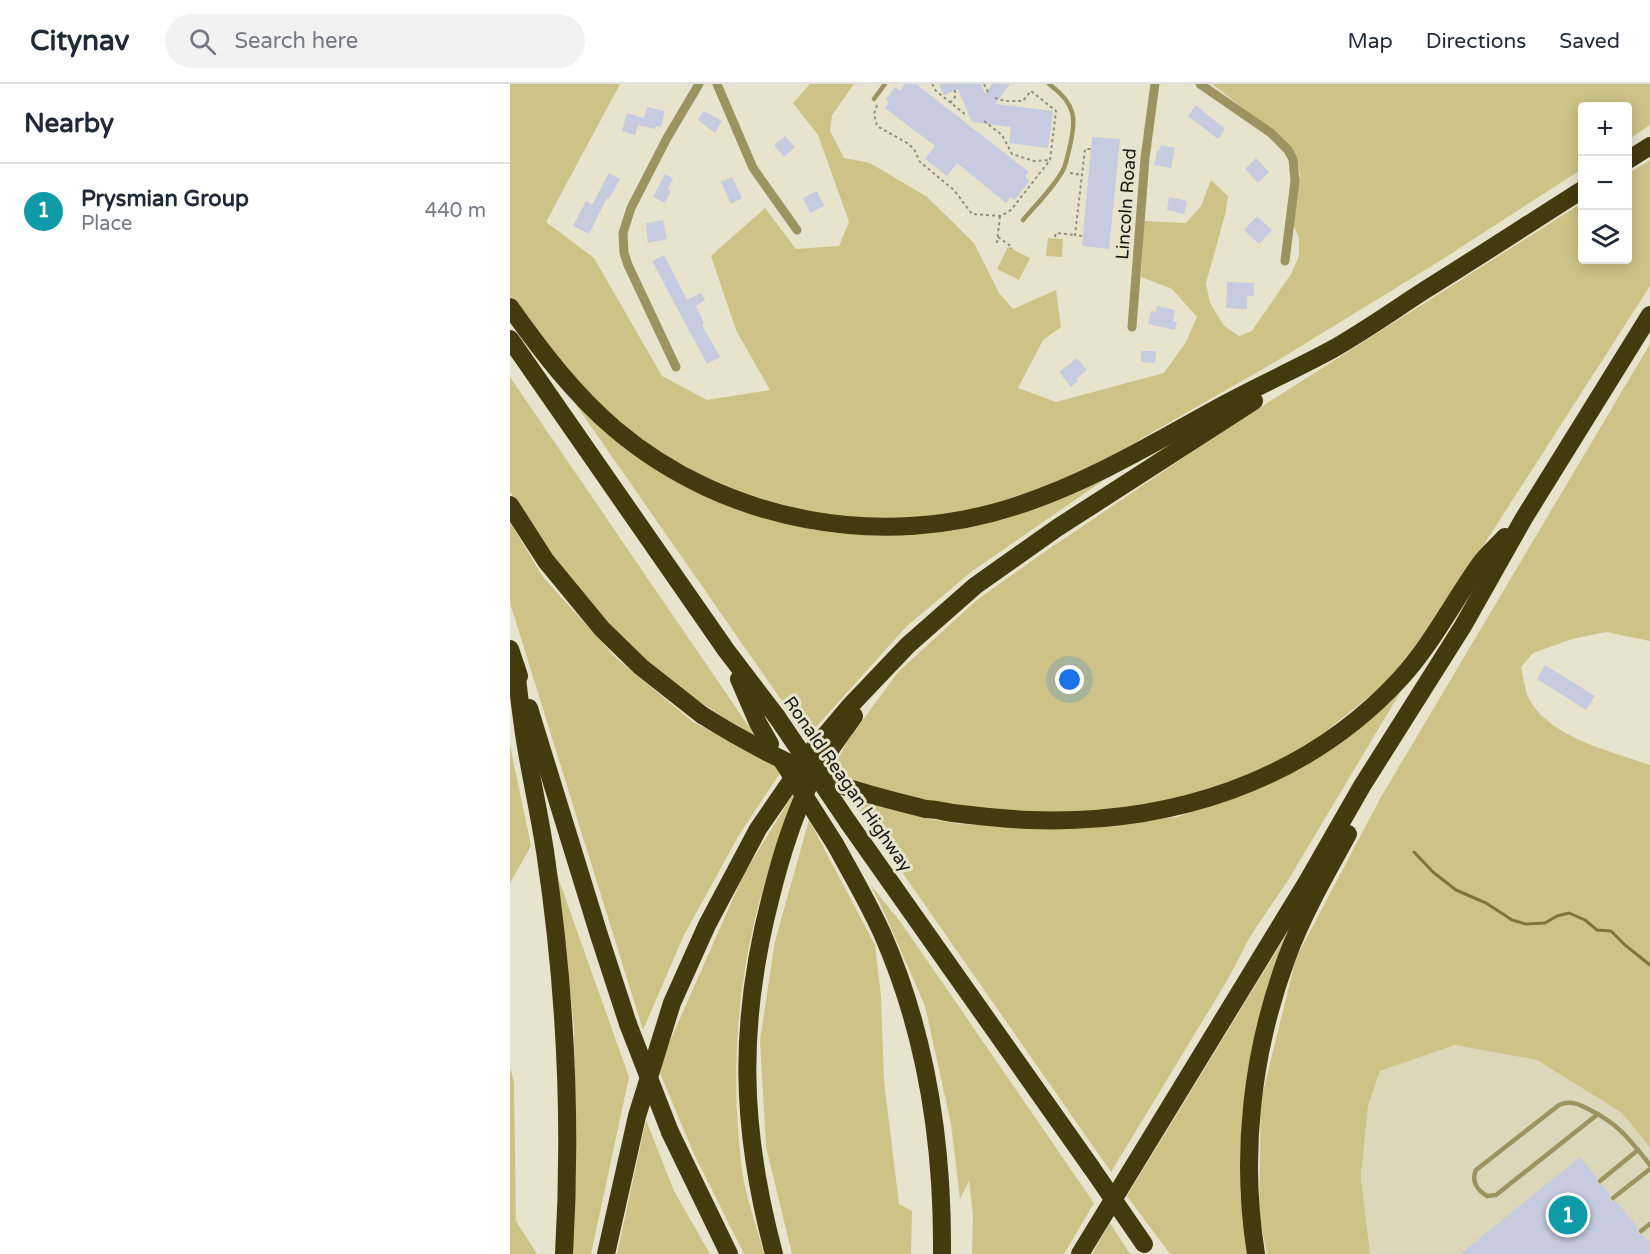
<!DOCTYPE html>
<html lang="en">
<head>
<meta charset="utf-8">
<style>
	body { margin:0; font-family:"Varela Round",sans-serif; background:#f2f2f3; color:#1f2937 }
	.controls { position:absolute; right:18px; top:18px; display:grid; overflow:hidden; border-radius:6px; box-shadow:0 3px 15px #0003 }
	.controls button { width:54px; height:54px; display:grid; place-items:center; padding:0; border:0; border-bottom:2px solid #e0e1e3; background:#fff; color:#1f2937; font:30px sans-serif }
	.you { position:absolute; left:560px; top:596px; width:21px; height:21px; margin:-15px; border:4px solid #fff; border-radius:50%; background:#1a73e8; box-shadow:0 0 0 9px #1a73e833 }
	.badge { display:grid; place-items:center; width:39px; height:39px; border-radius:50%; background:#484ec3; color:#fff; font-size:20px; font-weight:700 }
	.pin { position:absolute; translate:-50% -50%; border:3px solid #fff; box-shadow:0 2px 6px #0006 }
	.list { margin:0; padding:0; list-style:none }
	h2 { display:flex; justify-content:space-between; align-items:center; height:78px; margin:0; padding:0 24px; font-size:26px }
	h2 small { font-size:20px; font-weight:400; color:#747a83 }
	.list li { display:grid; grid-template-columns:39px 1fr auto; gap:18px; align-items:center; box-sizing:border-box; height:96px; padding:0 24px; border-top:2px solid #e0e1e3 }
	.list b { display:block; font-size:22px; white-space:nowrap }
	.list p { margin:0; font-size:20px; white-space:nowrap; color:#747a83 }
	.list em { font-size:20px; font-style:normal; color:#747a83 }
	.icon { flex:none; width:33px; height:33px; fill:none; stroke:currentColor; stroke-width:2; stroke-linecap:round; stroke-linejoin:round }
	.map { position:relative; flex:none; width:1140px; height:1170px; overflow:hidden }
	header { display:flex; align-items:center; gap:36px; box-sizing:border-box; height:84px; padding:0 30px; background:#fff; border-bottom:2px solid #e0e1e3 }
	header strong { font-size:28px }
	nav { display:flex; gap:33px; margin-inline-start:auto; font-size:21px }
	.search { width:420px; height:54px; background:#f2f2f3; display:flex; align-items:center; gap:15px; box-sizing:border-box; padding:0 21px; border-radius:33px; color:#747a83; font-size:22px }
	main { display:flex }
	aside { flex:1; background:#fff }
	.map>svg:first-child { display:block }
	.built { fill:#ddd7ba }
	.green { fill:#cec387 }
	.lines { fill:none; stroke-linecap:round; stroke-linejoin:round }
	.stream { stroke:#7f743e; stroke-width:3 }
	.building { fill:#c6cbe0 }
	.path { stroke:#918f7e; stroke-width:2; stroke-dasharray:3 3; stroke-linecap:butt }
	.lane { stroke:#9d9360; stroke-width:4.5 }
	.street { stroke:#9d9360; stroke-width:9 }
	.highway { stroke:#433a0d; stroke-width:18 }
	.highway-bridge { stroke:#433a0d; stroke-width:18 }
	.labels { text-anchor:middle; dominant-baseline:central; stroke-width:6; stroke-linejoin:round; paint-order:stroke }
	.street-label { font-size:18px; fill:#1a1911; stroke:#e7e3cd }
</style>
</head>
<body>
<header>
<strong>Citynav</strong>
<div class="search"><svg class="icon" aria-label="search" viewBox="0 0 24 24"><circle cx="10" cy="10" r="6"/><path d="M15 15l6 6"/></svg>Search here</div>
<nav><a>Map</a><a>Directions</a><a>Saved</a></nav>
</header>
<main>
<aside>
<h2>Nearby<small></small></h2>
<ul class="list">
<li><span class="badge" style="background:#0f9aa8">1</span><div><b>Prysmian Group</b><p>Place</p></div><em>440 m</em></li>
</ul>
</aside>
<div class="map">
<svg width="1140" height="1170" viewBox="0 0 1140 1170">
	<rect width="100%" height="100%" fill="#e7e3cd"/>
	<polygon class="built" points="945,961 1027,976 1112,1029 1140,1063 1140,1170 860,1170 851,1093 858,1022 870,987"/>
	<g class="green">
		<polygon points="0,0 110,0 36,138 84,174 152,292 197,316 260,306 226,246 201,172 255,124 286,165 329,162 339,138 308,51 283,19 300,0 344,0 322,31 320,47 334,74 360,79 417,113 464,159 489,209 503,225 546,206 551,243 533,256 508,304 546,318 654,289 676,258 687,233 662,205 631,193 634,137 676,139 691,122 701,96 718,112 715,131 696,199 700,219 714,242 729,252 742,247 781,190 789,172 789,154 783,140 790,90 786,71 774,56 702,0 1140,0 1140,41 1118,56 1118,22 1072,22 1072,85 925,180 765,278 601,372 537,402 474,423 407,434 350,435 308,430 218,406 167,380 108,339 82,313 18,238 0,212"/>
		<polygon points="1140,76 1140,202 930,529 877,598 799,661 762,682 672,714 569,730 498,730 421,720 324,692 322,686 338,656 388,588 468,515 533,469 707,351 1072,119 1072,176 1118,176 1118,90"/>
		<polygon points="538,154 553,155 552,173 536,172"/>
		<polygon points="498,163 520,174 509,196 487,185"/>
		<path d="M1140,260v297l-44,-9 -34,7 -39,14 -12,14c2,10 4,23 8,32 21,39 82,52 121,66v382l-28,-34 -85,-53 -82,-15 -75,26 -12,35 -7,71 9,77h-103l-8,-40 2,-114 35,-142 85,-161z"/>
		<polygon points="0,293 248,656 145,588 59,497 0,408"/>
		<polygon points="64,318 114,364 161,395 233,426 303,446 384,451 454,444 604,389 461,488 396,543 297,653"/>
		<polygon points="0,438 33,493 106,574 183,638 265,680 270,689 229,751 174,851 133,946 0,519"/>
		<polygon points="900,592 777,798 741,851 718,895 601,1088 339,712 414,734 450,740 537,745 590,742 667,733 736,709 793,683 843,649"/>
		<polygon points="0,661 21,762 0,799"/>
		<path d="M283,710l3,6c-53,115 -70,245 -54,370 4,28 15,57 22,84h-20l-51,-102 -33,-79 2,-14 82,-185z"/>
		<polygon points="299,736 365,861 371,912 374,997 389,1120 402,1127 401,1170 282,1170 256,1063 250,956 265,857"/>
		<polygon points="45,785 119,993 81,1170 60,1170 66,1094 64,942"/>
		<polygon points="360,800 392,840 584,1119 554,1170 462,1170 463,1131 459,1097 450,1115 441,1040 415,922 373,826"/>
		<polygon points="781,843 761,891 734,1018 730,1108 739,1170 660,1170 617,1112"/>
		<polygon points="0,984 4,997 6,1137 27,1170 0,1170"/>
		<polygon points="136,1036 164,1107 200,1170 107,1170"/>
		<polygon points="600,1139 620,1170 582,1170"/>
	</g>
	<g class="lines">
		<polyline class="stream" points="904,768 923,788 946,806 976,819 1002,836 1016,840 1035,839 1047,832 1059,829 1075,836 1087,846 1101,847 1115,861 1140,881"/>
	</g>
	<g class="building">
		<polygon points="395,0 406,0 519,88 515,93 519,97 505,116 500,113 496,119 447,79 437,92 415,75 425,62 375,24 379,18 376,15 385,3 390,7"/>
		<polygon points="429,0 471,0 475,10 482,0 500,0 485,20 543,27 538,64 499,59 501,43 462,38 448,5 434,11"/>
		<polygon points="686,21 715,45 708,55 678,32"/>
		<polygon points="137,23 155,27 151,43 146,42 145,45 128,41 125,51 112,47 117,29 134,34"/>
		<polygon points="193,28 196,28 212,37 205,49 188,36"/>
		<polygon points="275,52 285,63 274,73 264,61"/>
		<polygon points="582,53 610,55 599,165 572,162"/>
		<polygon points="651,61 665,64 661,84 644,81 647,67 649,67"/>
		<polygon points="746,74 759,88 748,99 735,85"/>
		<polygon points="99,89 110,95 99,115 97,114 79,150 63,142 76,117 82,121"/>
		<polygon points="155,90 163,94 158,105 161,107 155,119 143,113"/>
		<polygon points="222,93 232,114 221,120 211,98"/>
		<polygon points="307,107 314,122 300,129 293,114"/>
		<polygon points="659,113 677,117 674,130 657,126"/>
		<polygon points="747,132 762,146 749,160 734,146"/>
		<polygon points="153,136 157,155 138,159 136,139"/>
		<polygon points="154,171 177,216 191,209 195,216 186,222 194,239 192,241 210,273 197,280 142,177"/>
		<polygon points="717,198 744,199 744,212 737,212 737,225 716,224"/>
		<polygon points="647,222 665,226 663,237 667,238 665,246 638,240 641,227 646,228"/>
		<polygon points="631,267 646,267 645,279 631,278"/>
		<polygon points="567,274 577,286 566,295 568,297 561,303 549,288"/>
		<polygon points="1035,581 1085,612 1076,626 1027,595"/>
		<polygon points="1070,1073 1087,1094 1087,1100 1092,1101 1100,1110 1099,1114 1100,1117 1106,1117 1128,1144 1128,1150 1133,1151 1140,1159 1140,1170 950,1170"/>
	</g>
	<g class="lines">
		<g class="path">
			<polyline points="422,0 426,7 456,31"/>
			<polyline points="474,0 479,10"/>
			<polyline points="440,19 445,13 445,6"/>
			<polyline points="367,21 364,30 367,42 397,59 404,65 410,78 444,106 462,130 491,132 501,126 540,76 546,27 521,7 513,17 495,17 485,14"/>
			<polyline points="474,37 492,51 502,70 524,77 540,76"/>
			<polyline points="560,89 572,91"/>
			<polyline points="572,152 565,151 575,65 581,65"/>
			<polyline points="488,153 502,163 501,165"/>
			<polyline points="545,153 546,149 565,151"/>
			<polyline points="487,159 490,132"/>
		</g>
		<g class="lane">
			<polyline points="364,15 375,0"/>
			<path d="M513,136c13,-15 29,-31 39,-48 4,-6 5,-15 7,-22 8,-32 7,-46 -20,-66"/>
			<path d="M1088,1030l-102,81 -9,1c-10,-6 -16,-15 -11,-26l83,-65c12,-5 20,-1 31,5 30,15 40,30 60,55"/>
			<polyline points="1090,1097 1128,1066"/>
			<polyline points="1103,1114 1140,1085"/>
			<polyline points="1131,1147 1140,1140"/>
		</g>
		<g class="street">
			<polyline points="207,0 243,84 287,146"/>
			<polyline points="690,0 761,49 778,66 783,75 785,97 775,177"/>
			<polyline points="622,243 635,74 645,0"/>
			<polyline points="166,283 118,181 114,169 113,149 121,124 157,54 189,0"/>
		</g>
		<g class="highway">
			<polyline points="1118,76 1140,62"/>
			<path d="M0,223c31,44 65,88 105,122 111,94 268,122 404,76 73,-24 140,-65 206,-101 35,-19 71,-35 106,-54 32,-18 63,-40 94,-60 53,-33 105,-67 157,-100"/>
			<polyline points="0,255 216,566 267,633"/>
			<polyline points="0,421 36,477 92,545 131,583 192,631"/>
			<polyline points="0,565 9,592"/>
			<path d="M6,583c2,22 5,45 8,67 6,39 15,78 21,117 20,133 27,269 19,403"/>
			<polyline points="229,595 248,639 260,660"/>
			<polyline points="19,624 89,851 118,940"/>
			<path d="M416,725c9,0 18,3 27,4 25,3 51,6 77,7 138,5 274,-37 370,-141 32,-35 53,-77 80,-115 7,-10 17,-18 25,-27"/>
			<polyline points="338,738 581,1083"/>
			<path d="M325,760c16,29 33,58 47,89 44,100 61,212 60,321"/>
			<polyline points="160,1048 219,1170"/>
			<polyline points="96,1170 127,1032 162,919 197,841 248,745 301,668 339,623 398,561 465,502 547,444 744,317"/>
			<path d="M264,1170c-34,-127 -36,-231 -3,-358 9,-36 20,-73 36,-107 12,-26 31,-50 47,-73"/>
			<polyline points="570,1170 797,798 852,702 953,542 1014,434 1140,231"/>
			<path d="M746,1170c-16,-99 -4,-203 31,-297 16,-43 39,-83 61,-123"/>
		</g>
		<g class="highway-bridge">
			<path d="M192,631c46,29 93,53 144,72 26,9 53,15 80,22"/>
			<polyline points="267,633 338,738"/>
			<polyline points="271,675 325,760"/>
			<polyline points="118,940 160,1048"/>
			<polyline points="581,1083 634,1160"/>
		</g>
	</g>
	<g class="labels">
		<g class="street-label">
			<text transform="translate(616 120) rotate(-86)">Lincoln Road</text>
			<text transform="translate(338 700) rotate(55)">Ronald Reagan Highway</text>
		</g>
	</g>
</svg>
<div class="controls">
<button>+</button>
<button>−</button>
<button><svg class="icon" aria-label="layers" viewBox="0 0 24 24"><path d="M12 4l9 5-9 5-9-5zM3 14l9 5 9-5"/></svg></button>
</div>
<div class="you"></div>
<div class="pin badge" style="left:1058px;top:1131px;background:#0f9aa8">1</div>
</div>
</main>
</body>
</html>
